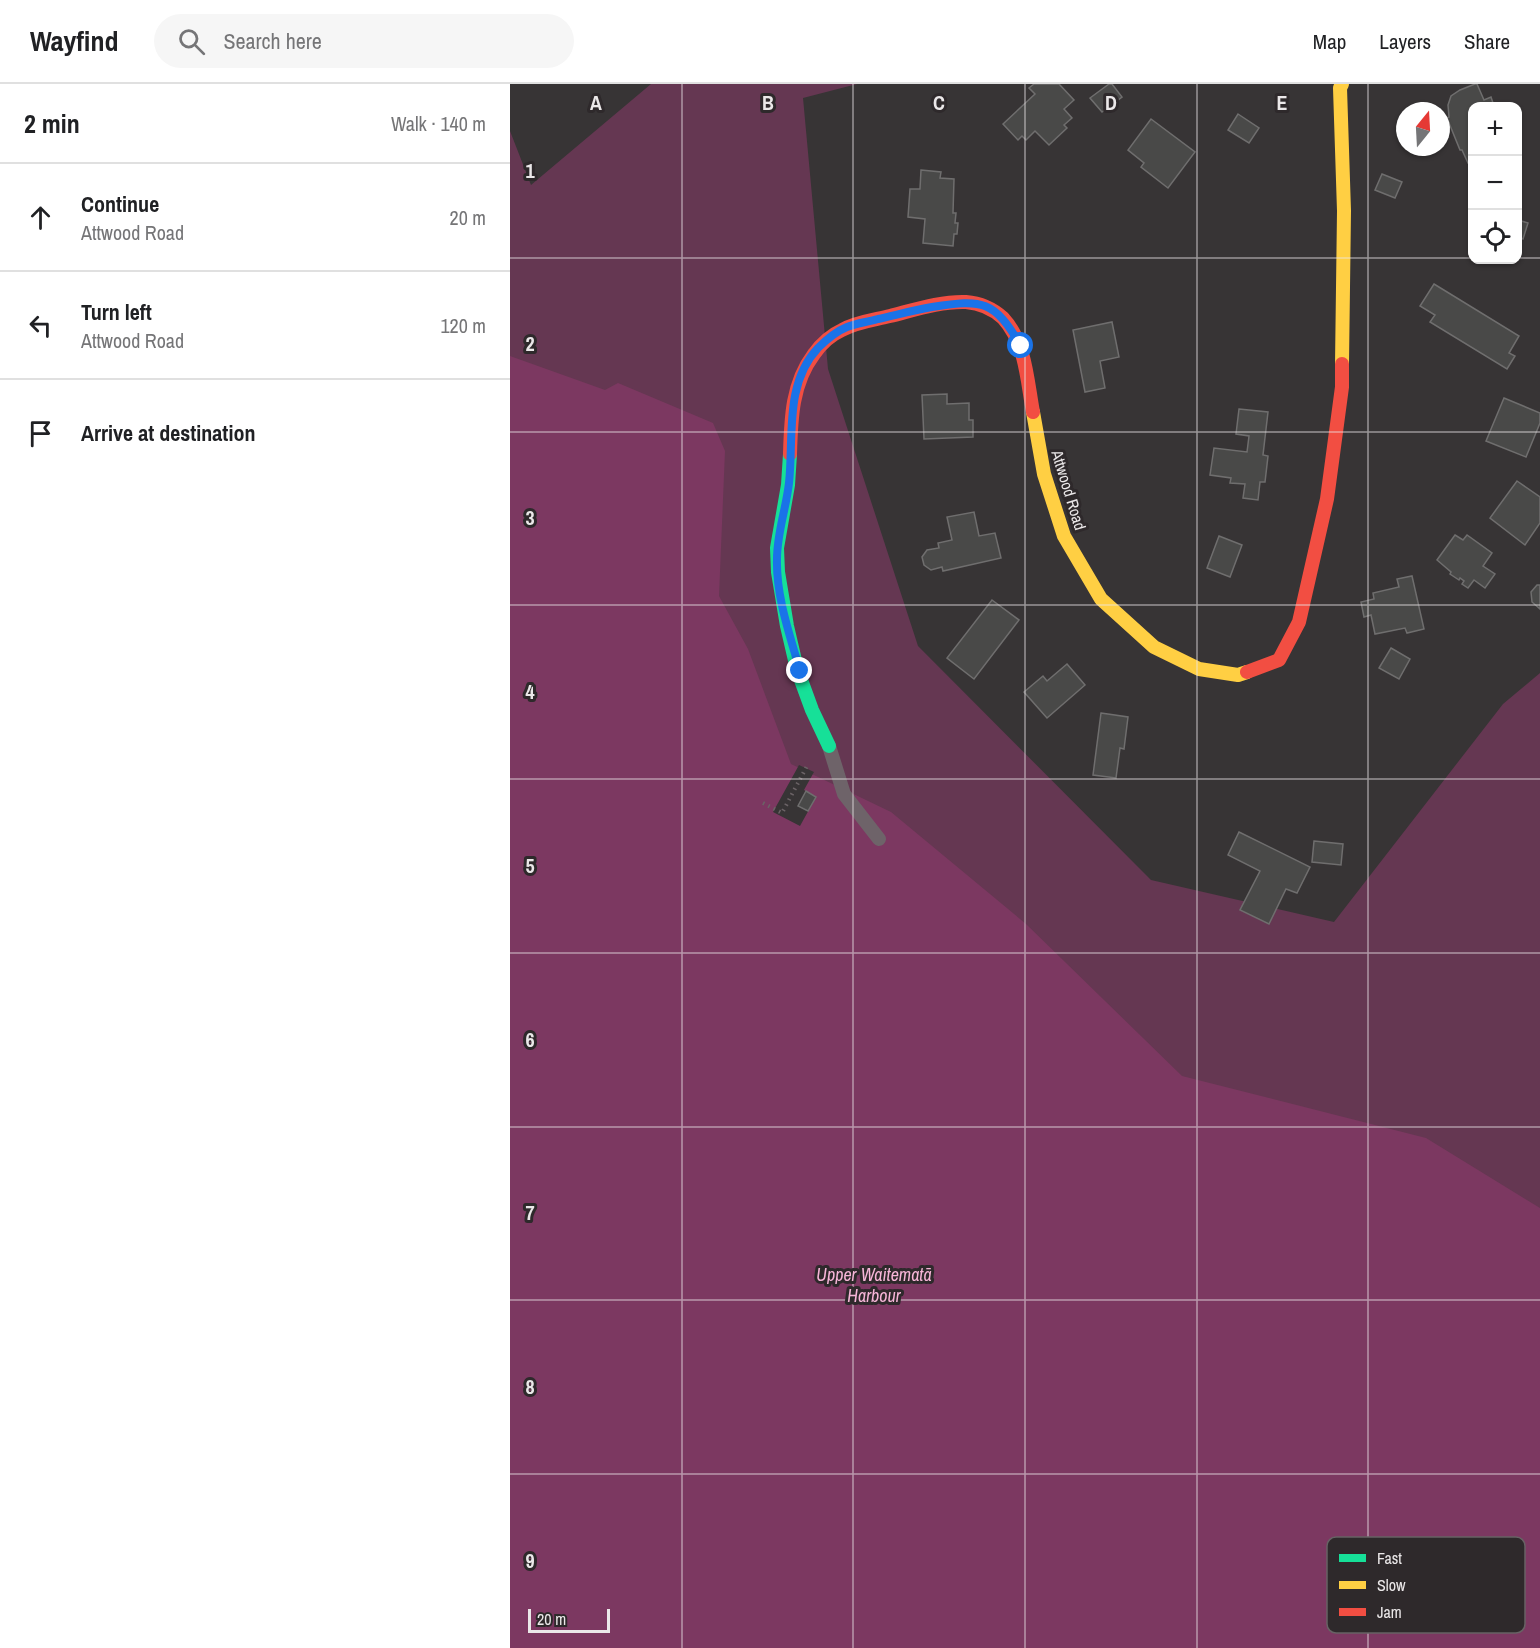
<!DOCTYPE html>
<html lang="en">
<head>
<meta charset="utf-8">
<style>
	body { margin:0; font-family:"Archivo Narrow",sans-serif; background:#f6f6f6; color:#202124 }
	.controls { position:absolute; right:18px; top:18px; display:grid; overflow:hidden; border-radius:12px; box-shadow:0 2px 4px #0004 }
	.controls button { width:54px; height:54px; display:grid; place-items:center; padding:0; border:0; border-bottom:2px solid #e0e0e0; background:#fff; color:#202124; font:30px sans-serif }
	.compass { position:absolute; left:886px; top:18px; width:54px; height:54px; border-radius:50%; background:#fff; box-shadow:0 2px 4px #0004; rotate:18deg }
	.scale { position:absolute; left:18px; bottom:15px; width:82px; box-sizing:border-box; padding-left:6px; border:3px solid #ebe8e9; border-top:0; font-size:16px; line-height:21px; white-space:nowrap; color:#ebe8e9; -webkit-text-stroke:4px #2e292b; paint-order:stroke }
	.stop { position:absolute; width:18px; height:18px; margin:-14px; border:4px solid #1a73e8; border-radius:50%; background:#fff }
	.stop.end { background:#1a73e8; border-color:#fff; box-shadow:0 2px 6px #0008 }
	.list { margin:0; padding:0; list-style:none }
	h2 { display:flex; justify-content:space-between; align-items:center; height:78px; margin:0; padding:0 24px; font-size:26px }
	h2 small { font-size:20px; font-weight:400; color:#757577 }
	.list li { display:grid; grid-template-columns:39px 1fr auto; gap:18px; align-items:center; box-sizing:border-box; height:108px; padding:0 24px; border-top:2px solid #e0e0e0 }
	.list b { display:block; font-size:22px; white-space:nowrap }
	.list p { margin:0; font-size:20px; white-space:nowrap; color:#757577 }
	.list em { font-size:20px; font-style:normal; color:#757577 }
	.icon { flex:none; width:33px; height:33px; fill:none; stroke:currentColor; stroke-width:2; stroke-linecap:round; stroke-linejoin:round }
	.map { position:relative; flex:none; width:1030px; height:1564px; overflow:hidden }
	header { display:flex; align-items:center; gap:36px; box-sizing:border-box; height:84px; padding:0 30px; background:#fff; border-bottom:2px solid #e0e0e0 }
	header strong { font-size:28px }
	nav { display:flex; gap:33px; margin-inline-start:auto; font-size:21px }
	.search { width:420px; height:54px; background:#f6f6f6; display:flex; align-items:center; gap:15px; box-sizing:border-box; padding:0 21px; border-radius:33px; color:#757577; font-size:22px }
	main { display:flex }
	aside { flex:1; background:#fff }
	.map>svg:first-child { display:block }
	.green { fill:#653752 }
	.water { fill:#7c3861 }
	.pier { fill:#373435 }
	.building { fill:#494948; stroke:#6f6e6e; stroke-width:1.5 }
	.lines { fill:none; stroke-linecap:round; stroke-linejoin:round }
	.path { stroke:#6b6366; stroke-width:4; stroke-dasharray:1.5 4.5; stroke-linecap:butt }
	.lane { stroke:#6e6369; stroke-width:14 }
	.fast { stroke:#16e098; stroke-width:14 }
	.slow { stroke:#ffcf43; stroke-width:14 }
	.jam { stroke:#f24e42; stroke-width:14 }
	.route { stroke:#1a73e8; stroke-width:8 }
	.grid { fill:none; stroke:#ebe8e9; stroke-width:1.5; stroke-opacity:0.55 }
	.labels { text-anchor:middle; dominant-baseline:central; stroke-width:6; stroke-linejoin:round; paint-order:stroke }
	.street-label { font-size:16px; fill:#ebe8e9; stroke:#2e292b }
	.water-label { font-size:18px; font-style:italic; fill:#f7b5d8; stroke:#2e292b }
	.key { fill:#2e292b; stroke:#676264; stroke-width:1.5 }
	.key-label { font-size:16px; fill:#ebe8e9 }
	.grid-label { font-size:20px; text-anchor:middle; font-weight:bold; fill:#ebe8e9; stroke:#2e292b; stroke-width:6; stroke-linejoin:round; paint-order:stroke }
</style>
</head>
<body>
<header>
<strong>Wayfind</strong>
<div class="search"><svg class="icon" aria-label="search" viewBox="0 0 24 24"><circle cx="10" cy="10" r="6"/><path d="M15 15l6 6"/></svg>Search here</div>
<nav><a>Map</a><a>Layers</a><a>Share</a></nav>
</header>
<main>
<aside>
<h2>2 min<small>Walk · 140 m</small></h2>
<ul class="list">
<li><svg class="icon" aria-label="ahead" viewBox="0 0 24 24"><path d="M12 20V5M6 11l6-6 6 6"/></svg><div><b>Continue</b><p>Attwood Road</p></div><em>20 m</em></li>
<li><svg class="icon" aria-label="left" viewBox="0 0 24 24"><path d="M17 20v-9H6M10 6l-5 5 5 5"/></svg><div><b>Turn left</b><p>Attwood Road</p></div><em>120 m</em></li>
<li><svg class="icon" aria-label="arrive" viewBox="0 0 24 24"><path d="M6 21V4h12l-3 4 3 4H6"/></svg><div><b>Arrive at destination</b></div></li>
</ul>
</aside>
<div class="map">
<svg width="1030" height="1564" viewBox="0 0 1030 1564">
	<rect width="100%" height="100%" fill="#373435"/>
	<polygon class="green" points="141,0 347,0 293,14 318,285 408,562 641,796 824,838 993,620 1030,589 1030,1280 0,591 0,47 21,101"/>
	<polygon class="water" points="0,272 95,306 108,299 203,339 215,367 209,512 238,565 281,680 381,728 516,840 672,992 916,1054 1030,1124 1030,1564 0,1564"/>
	<polygon class="pier" points="289,681 304,688 294,706 306,713 290,742 263,728"/>
	<g class="building">
		<polygon points="524,0 549,0 564,16 554,25 562,34 554,41 557,44 539,61 525,47 516,56 512,52 508,56 493,40 525,10 519,4"/>
		<polygon points="599,0 602,0 612,13 592,28 580,14"/>
		<polygon points="965,0 967,0 974,16 981,13 984,22 963,22 963,77 958,79 952,66 950,66 937,34 939,33 938,21 941,12 950,6"/>
		<polygon points="728,30 749,44 739,59 718,46"/>
		<polygon points="641,35 685,68 658,104 631,83 634,79 618,66"/>
		<polygon points="411,86 431,88 430,94 444,95 443,129 446,129 445,139 448,139 447,150 444,150 443,162 413,159 415,135 398,133 400,105 410,105"/>
		<polygon points="872,90 892,98 885,114 865,106"/>
		<polygon points="1008,136 1018,139 1013,155 1008,153"/>
		<polygon points="924,200 1009,252 999,269 1005,272 997,285 920,238 925,231 910,222"/>
		<polygon points="602,238 609,273 590,277 595,304 575,308 563,246"/>
		<polygon points="437,310 437,320 459,319 459,336 463,336 463,353 414,355 412,311"/>
		<polygon points="994,314 1030,329 1030,339 1016,373 976,357"/>
		<polygon points="729,325 758,328 753,371 758,372 755,398 750,398 748,416 733,414 735,400 720,399 721,394 700,391 704,364 737,368 739,352 726,350"/>
		<polygon points="1007,397 1030,413 1030,439 1015,461 980,434"/>
		<polygon points="464,428 469,452 485,449 491,474 433,487 432,483 421,486 414,481 412,473 417,466 429,464 428,459 442,456 437,433"/>
		<polygon points="945,451 953,456 957,451 982,469 973,482 985,490 975,504 964,496 958,504 952,500 954,497 950,494 949,496 940,490 941,488 927,476"/>
		<polygon points="709,452 732,461 720,493 697,484"/>
		<polygon points="902,492 914,545 897,549 895,544 865,550 861,531 854,533 851,518 864,515 863,509 889,503 887,495"/>
		<polygon points="1027,501 1030,501 1030,525 1022,518 1021,508"/>
		<polygon points="482,516 509,536 464,595 437,574"/>
		<polygon points="881,564 900,575 889,595 869,584"/>
		<polygon points="557,580 575,601 537,634 514,608 533,592 537,597"/>
		<polygon points="591,629 618,633 614,665 610,664 606,694 583,691"/>
		<polygon points="296,707 306,713 298,727 288,722"/>
		<polygon points="729,748 800,783 787,809 776,805 759,840 730,826 750,787 718,771"/>
		<polygon points="804,757 833,760 831,781 802,778"/>
	</g>
	<g class="lines">
		<polyline class="path" points="253,719 272,729 297,682"/>
		<polyline class="lane" points="319,662 334,710 369,755"/>
		<polyline class="fast" points="280,370 278,401 267,464 268,488 277,542 287,585 302,626 319,662"/>
		<g class="slow">
			<polyline points="832,0 830,4 834,127 832,280"/>
			<polyline points="523,328 534,390 554,452 591,515 644,563 689,585 728,591 737,588"/>
		</g>
		<g class="jam">
			<path d="M280,370c1,-36 2,-71 24,-100 7,-10 17,-19 28,-24 14,-8 32,-10 48,-14 24,-6 51,-15 76,-14 13,1 27,7 37,16 23,25 24,62 30,94"/>
			<polyline points="737,588 769,576 789,538 817,415 832,303 832,280"/>
		</g>
	</g>
	<g class="lines">
		<path class="route" d="M290,587c-10,-36 -24,-74 -23,-112 0,-26 9,-50 12,-76 5,-45 -5,-99 29,-135 8,-8 19,-17 29,-21 10,-4 21,-5 31,-8 18,-4 36,-9 54,-12 51,-8 62,-7 89,39"/>
	</g>
	<path class="grid" d="M172,0v1564M343,0v1564M515,0v1564M687,0v1564M858,0v1564M0,174h963M1008,174h22M0,348h1030M0,521h1030M0,695h1030M0,869h1030M0,1043h1030M0,1216h1030M0,1390h1030"/>
	<g class="labels">
		<g class="street-label">
			<text transform="translate(559 406) rotate(73)">Attwood Road</text>
		</g>
		<g class="water-label">
			<text x="364" y="1190">Upper Waitematā<tspan x="364" dy="21">Harbour</tspan></text>
		</g>
	</g>
	<rect x="817" y="1453" width="198" height="96" rx="9" class="key"/>
	<rect x="829" y="1470" width="27" height="8" fill="#16e098"/>
	<rect x="829" y="1497" width="27" height="8" fill="#ffcf43"/>
	<rect x="829" y="1524" width="27" height="8" fill="#f24e42"/>
	<g class="key-label">
		<text x="867" y="1480">Fast</text>
		<text x="867" y="1507">Slow</text>
		<text x="867" y="1534">Jam</text>
	</g>
	<g class="grid-label">
		<text x="86" y="26">A</text>
		<text x="258" y="26">B</text>
		<text x="429" y="26">C</text>
		<text x="601" y="26">D</text>
		<text x="772" y="26">E</text>
		<text x="20" y="94">1</text>
		<text x="20" y="267">2</text>
		<text x="20" y="441">3</text>
		<text x="20" y="615">4</text>
		<text x="20" y="789">5</text>
		<text x="20" y="963">6</text>
		<text x="20" y="1136">7</text>
		<text x="20" y="1310">8</text>
		<text x="20" y="1484">9</text>
	</g>
</svg>
<div class="controls">
<button>+</button>
<button>−</button>
<button><svg class="icon" aria-label="locate" viewBox="0 0 24 24"><circle cx="12" cy="12" r="6"/><path d="M12 2v4M12 18v4M2 12h4M18 12h4"/></svg></button>
</div>
<svg class="compass" viewBox="-18 -18 36 36"><path d="M0-13l5 13h-10z" fill="#e53935"/><path d="M0 13l5-13h-10z" fill="#757577"/></svg>
<div class="scale">20 m</div>
<div class="stop" style="left:511px;top:262px"></div>
<div class="stop end" style="left:290px;top:587px"></div>
</div>
</main>
</body>
</html>
